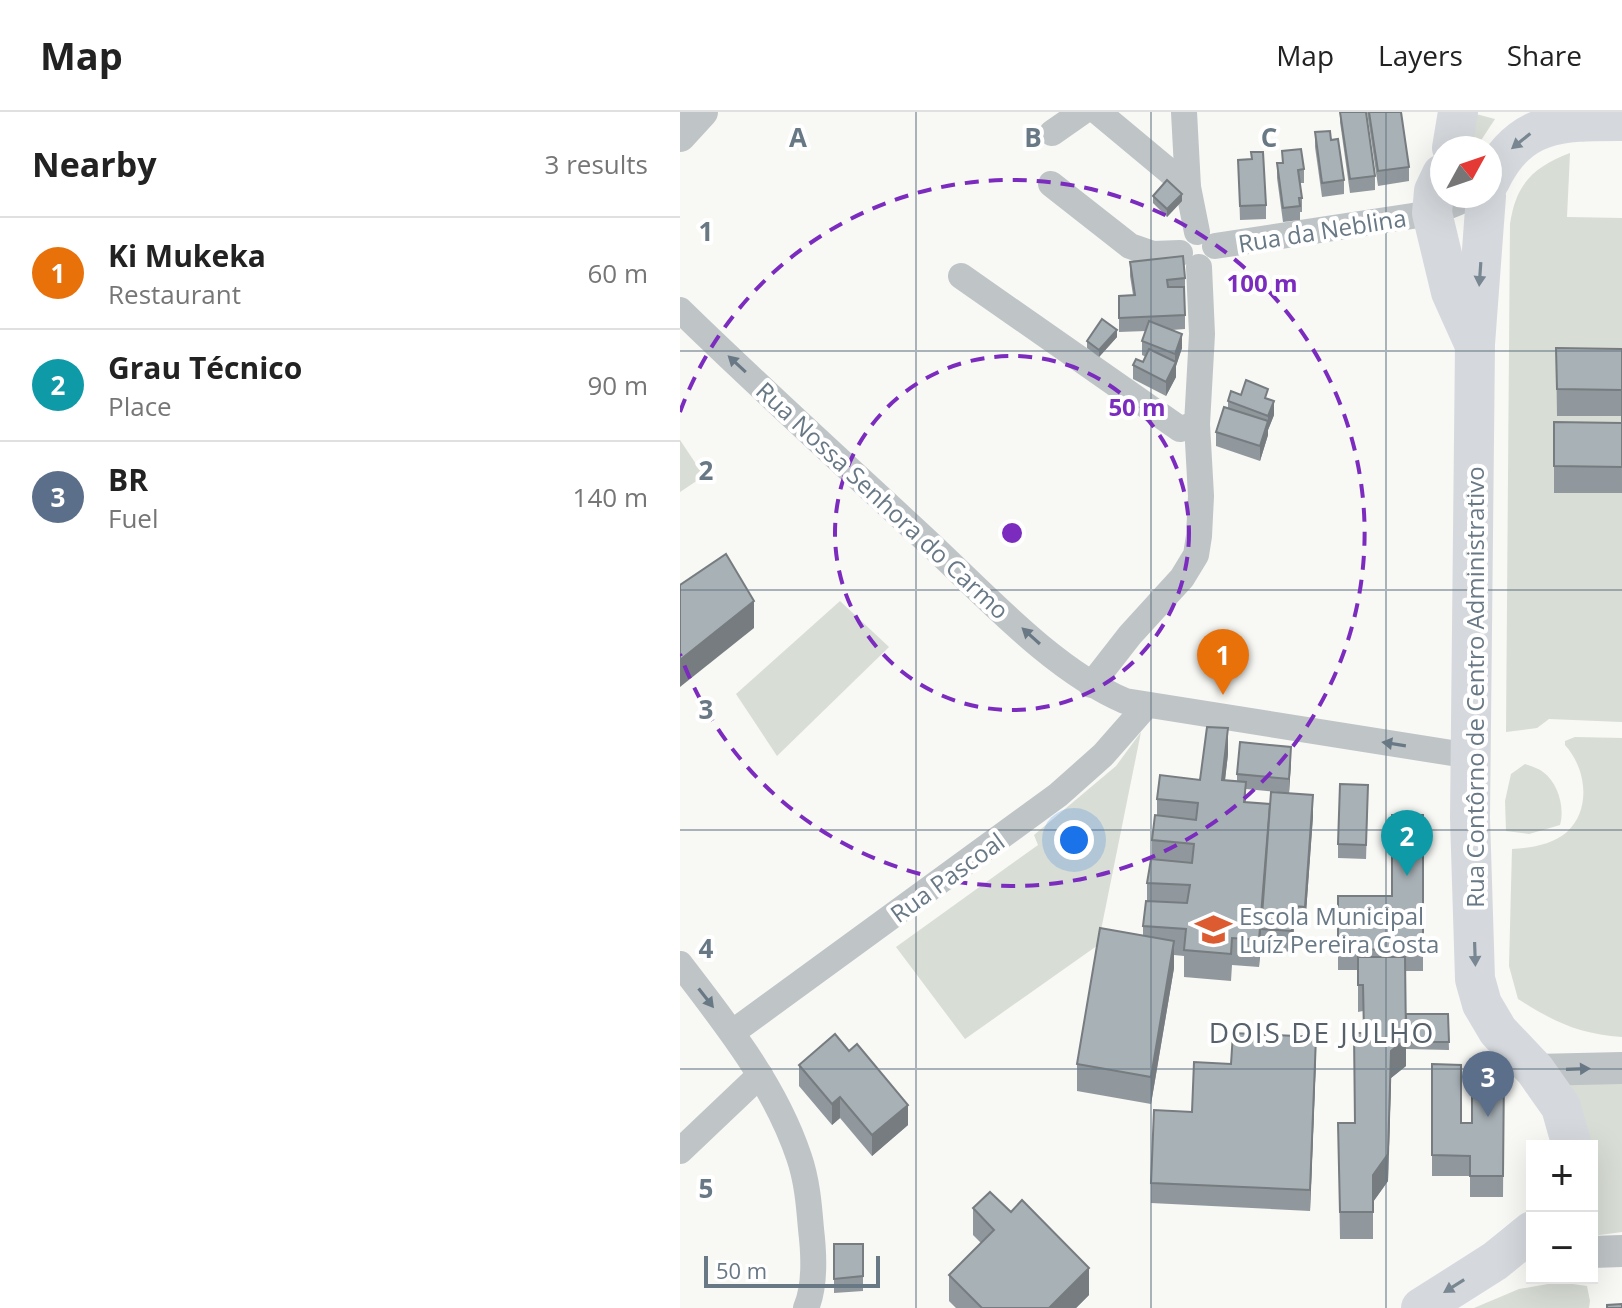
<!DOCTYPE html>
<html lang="en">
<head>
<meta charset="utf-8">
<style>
	body { margin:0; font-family:"Open Sans",sans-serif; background:#f2f2f2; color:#222 }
	.controls { position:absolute; right:24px; bottom:24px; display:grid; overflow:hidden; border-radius:0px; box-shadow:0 8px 32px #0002 }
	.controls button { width:72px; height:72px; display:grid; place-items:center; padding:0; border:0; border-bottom:2px solid #e0e0e0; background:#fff; color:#222; font:40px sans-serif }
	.compass { position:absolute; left:750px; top:24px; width:72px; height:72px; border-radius:50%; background:#fff; box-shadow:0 8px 32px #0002; rotate:50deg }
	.scale { position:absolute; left:24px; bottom:20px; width:176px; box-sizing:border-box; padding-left:8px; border:4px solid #687885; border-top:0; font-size:22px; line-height:28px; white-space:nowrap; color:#687885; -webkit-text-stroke:6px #fff; paint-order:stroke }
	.you { position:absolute; left:394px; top:728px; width:28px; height:28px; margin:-20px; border:6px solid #fff; border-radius:50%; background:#1a73e8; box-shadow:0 0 0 12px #1a73e833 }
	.badge { display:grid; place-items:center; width:52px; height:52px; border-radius:50%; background:#dd5b31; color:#fff; font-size:26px; font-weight:700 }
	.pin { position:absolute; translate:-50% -66px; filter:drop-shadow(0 2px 4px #0008) }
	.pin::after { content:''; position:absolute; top:42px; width:28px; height:24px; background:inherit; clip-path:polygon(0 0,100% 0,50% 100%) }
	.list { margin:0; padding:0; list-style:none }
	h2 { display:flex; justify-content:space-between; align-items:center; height:104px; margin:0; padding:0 32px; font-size:34px }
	h2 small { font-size:26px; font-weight:400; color:#767676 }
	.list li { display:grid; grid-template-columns:52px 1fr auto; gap:24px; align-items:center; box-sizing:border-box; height:112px; padding:0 32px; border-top:2px solid #e0e0e0 }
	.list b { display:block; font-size:30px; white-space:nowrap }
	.list p { margin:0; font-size:26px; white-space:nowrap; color:#767676 }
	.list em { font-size:26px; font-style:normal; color:#767676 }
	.map { position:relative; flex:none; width:942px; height:1196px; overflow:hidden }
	header { display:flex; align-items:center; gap:48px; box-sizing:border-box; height:112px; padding:0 40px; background:#fff; border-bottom:2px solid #e0e0e0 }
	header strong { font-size:38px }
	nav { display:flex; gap:44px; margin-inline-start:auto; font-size:28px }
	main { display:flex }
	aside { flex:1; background:#fff }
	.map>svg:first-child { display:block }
	.green { fill:#d8ddd5 }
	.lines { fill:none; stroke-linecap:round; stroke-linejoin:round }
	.minor { stroke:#bfc4c7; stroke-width:26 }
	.tertiary { stroke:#bfc4c7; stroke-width:32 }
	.primary { stroke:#d5d9dd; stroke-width:40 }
	.wall { fill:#90989d }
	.shaded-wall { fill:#767c7f }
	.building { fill:#a8b1b6; stroke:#767c7f; stroke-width:2 }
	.oneway { fill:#788792 }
	.oneway2 { fill:#687885 }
	.grid { fill:none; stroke:#687885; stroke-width:2; stroke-opacity:0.55 }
	.ring { fill:none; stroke:#7b2cbf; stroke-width:4; stroke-dasharray:14 10 }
	.labels { text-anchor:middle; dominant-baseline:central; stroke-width:8; stroke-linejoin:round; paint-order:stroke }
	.street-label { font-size:24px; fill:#687885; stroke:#fff }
	.poi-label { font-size:24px; fill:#687885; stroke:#fff; text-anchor:start }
	.quarter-label { font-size:28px; letter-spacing:2px; fill:#56616b; stroke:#fff }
	.grid-label { font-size:26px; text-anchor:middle; font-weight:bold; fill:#687885; stroke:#fff; stroke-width:8; stroke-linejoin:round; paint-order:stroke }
	.centre { fill:#7b2cbf; stroke:#fff; stroke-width:4 }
	.ring-label { font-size:24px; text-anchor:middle; font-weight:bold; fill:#7b2cbf; stroke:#fff; stroke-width:8; stroke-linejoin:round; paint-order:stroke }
</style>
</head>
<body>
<header>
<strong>Map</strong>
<nav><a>Map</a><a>Layers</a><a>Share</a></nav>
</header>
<main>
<aside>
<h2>Nearby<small>3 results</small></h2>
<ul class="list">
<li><span class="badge" style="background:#e8710a">1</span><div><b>Ki Mukeka</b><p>Restaurant</p></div><em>60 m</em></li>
<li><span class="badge" style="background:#0f9aa8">2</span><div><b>Grau Técnico</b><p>Place</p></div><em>90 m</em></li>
<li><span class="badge" style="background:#5c6f8a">3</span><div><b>BR</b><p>Fuel</p></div><em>140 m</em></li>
</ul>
</aside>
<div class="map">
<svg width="942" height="1196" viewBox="0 0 942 1196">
	<rect width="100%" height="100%" fill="#f8f8f5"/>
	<g class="green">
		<polygon points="796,2 815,7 796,36 790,36"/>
		<path d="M890,41l-3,64 55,1v504l-73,-3 -12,9 -31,4 4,-508c6,-41 24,-57 60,-71z"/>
		<polygon points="0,328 24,364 0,380"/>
		<polygon points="160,489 209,535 97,644 56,582"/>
		<polygon points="461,620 421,818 428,826 285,927 216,835 358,733 354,723 436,654"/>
		<path d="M895,625l47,1v299c-43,-3 -68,-15 -104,-38l-9,-33 3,-117c18,-1 40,-4 55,-17 25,-23 19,-64 -2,-87v-4z"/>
		<path d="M845,652c5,2 13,4 18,8 15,11 22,35 17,53l-31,9 -23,-3 -1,-30 6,-27z"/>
		<polygon points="879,963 942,963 942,1120 912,1124 912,1034 909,1034"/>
		<polygon points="879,1170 907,1174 910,1189 909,1196 794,1196 839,1177"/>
	</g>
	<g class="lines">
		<g class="minor">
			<polyline points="418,0 508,75"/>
			<polyline points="504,0 508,75 517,120"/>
			<polyline points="372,21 402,0"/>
			<polyline points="371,72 450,134 473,142 500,141"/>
			<polyline points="535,134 752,101 794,84"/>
			<polyline points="281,164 500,317 517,312"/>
			<path d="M0,198c81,79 165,155 248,232 58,54 125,128 197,159l346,55"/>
			<polyline points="411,573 450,523 502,466 516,443 519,424 521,384 517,312 522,222 519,155"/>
			<path d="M0,852c46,60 95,121 119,193 8,23 10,48 12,72 3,25 5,56 -5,79"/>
			<polyline points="53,920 378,683 423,643 467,593"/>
			<polyline points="0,1039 80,963"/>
		</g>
		<g class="tertiary">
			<polyline points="0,24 22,0"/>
			<polyline points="855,958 942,956"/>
			<polyline points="912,1140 942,1139"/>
		</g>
		<g class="primary">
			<polyline points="772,36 778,0"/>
			<polyline points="762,62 754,79 752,101 771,180 793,229"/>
			<path d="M810,69c29,-61 72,-60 132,-60"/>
			<polyline points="806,84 795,232 790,706 795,867 802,892 818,919 855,958 881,995 892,1034"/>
			<polyline points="741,1196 815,1149 852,1119"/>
		</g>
	</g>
	<g class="wall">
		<polygon points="660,0 686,0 695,64 695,78 670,81 660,10"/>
		<polygon points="687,0 721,0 729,55 729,69 698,74"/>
		<polygon points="635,20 651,28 664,68 664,82 642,85 635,35"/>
		<polygon points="602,39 624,57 624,71 620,71 622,86 622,100 620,100 620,108 603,110 597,66 597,51 602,51"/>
		<polygon points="558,48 586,93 586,107 560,108"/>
		<polygon points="473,84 502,89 487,105 473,91"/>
		<polygon points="450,150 505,166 505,217 492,218 502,236 496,254 496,265 486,284 453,267 453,253 463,250 466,245 462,243 462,229 466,219 439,220 439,184 453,183 450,164"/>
		<polygon points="437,225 419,245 407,236 407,229"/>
		<polygon points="876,236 942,237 942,381 874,381 874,310 942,311 942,304 877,304"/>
		<polygon points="561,283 588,287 594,303 588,318 588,323 580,349 536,334 536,320 548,296 548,289"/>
		<polygon points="548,642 545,668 557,669 557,662 611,649 609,681 566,677 566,691 633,704 625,815 614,815 612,840 581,837 581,834 579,855 552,853 551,869 504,865 504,844 494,843 494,856 471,992 397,979 397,952 463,824 463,814 467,789 467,771 472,747 472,728 477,704 477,687 520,668"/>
		<polygon points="688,687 686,747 658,746 658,732"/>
		<polygon points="743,703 743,859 726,859 726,902 768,902 769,938 726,937 726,954 711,966 708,1069 693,1090 693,1127 660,1127 658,1011 675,1011 684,921 683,899 678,900 678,858 658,858 658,784 712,784"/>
		<polygon points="636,946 630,1099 471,1091 471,1071 512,1000 551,952"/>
		<polygon points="752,952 781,1011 792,1011 824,958 823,1085 790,1085 790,1064 752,1064"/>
		<polygon points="119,953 228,1013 192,1044 160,1006 152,1013 119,974"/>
		<polygon points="293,1096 409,1183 396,1196 276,1196 269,1189 269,1163 301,1131 293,1123"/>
		<polygon points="154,1132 183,1132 183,1179 154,1181"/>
	</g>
	<g class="shaded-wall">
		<polygon points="502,82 502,89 487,105 487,97"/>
		<polygon points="437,218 437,225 419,245 419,238"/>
		<polygon points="502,222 502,236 496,254 496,265 486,284 486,270 495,252 495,242"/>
		<polygon points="594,289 594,303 588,318 588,323 580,349 580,334 588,309 588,304"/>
		<polygon points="74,489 74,516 0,575 0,548"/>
		<polygon points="548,616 548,642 542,694 542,668"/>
		<polygon points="611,635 611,649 609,681 609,667"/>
		<polygon points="633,683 633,704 625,815 625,795"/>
		<polygon points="590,692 581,817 579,855 579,828"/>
		<polygon points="614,794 614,815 612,840 612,819"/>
		<polygon points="494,829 494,856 471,992 471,965"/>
		<polygon points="636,925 636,946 630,1099 630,1078"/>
		<polygon points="726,927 726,954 711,966 708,1069 693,1090 693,1063 711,939"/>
		<polygon points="160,985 160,1006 152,1013 152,992"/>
		<polygon points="228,993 228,1013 192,1044 192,1023"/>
		<polygon points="409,1156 409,1183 396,1196 369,1196"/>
	</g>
	<g class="building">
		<polygon points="660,0 686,0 695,64 670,67"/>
		<polygon points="689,0 721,0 729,55 698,59"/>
		<polygon points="650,19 651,28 658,27 664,68 642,71 635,20"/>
		<polygon points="621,37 624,57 618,58 622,86 619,86 620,94 603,96 597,51 603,51 602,39"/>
		<polygon points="571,40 583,40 586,93 560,94 558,48 572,47"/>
		<polygon points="487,68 502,82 487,97 473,84"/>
		<polygon points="503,144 505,166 487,168 488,175 504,175 505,203 439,206 439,184 455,183 450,150"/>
		<polygon points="422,207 437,218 419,238 407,229"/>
		<polygon points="469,209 502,222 495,242 462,229"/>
		<polygon points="876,236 942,237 942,355 874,354 874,310 942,311 942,278 877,277"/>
		<polygon points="469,237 496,250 486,270 453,253 456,247 463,250"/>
		<polygon points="566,268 588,277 585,286 594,289 588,304 548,289 551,279 561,283"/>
		<polygon points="544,295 588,309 580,334 536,320"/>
		<polygon points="46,442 74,489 0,548 0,473"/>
		<polygon points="527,615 548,616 542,668 566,670 564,690 590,692 579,828 552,826 551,842 504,838 506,817 463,814 466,789 507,791 510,773 467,771 471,747 512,751 514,732 472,728 475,703 516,708 518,691 477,687 480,663 520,668"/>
		<polygon points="560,630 611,635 609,667 557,662"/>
		<polygon points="660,672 688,673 686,733 658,732"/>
		<polygon points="591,680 633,683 625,795 614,794 612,819 581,817"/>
		<polygon points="712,703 743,703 743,838 658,837 658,784 712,784"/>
		<polygon points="420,816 494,829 471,965 397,952"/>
		<polygon points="678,845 725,845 726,927 711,939 708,1042 693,1063 693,1100 660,1100 658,1011 675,1011 674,921 684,921 683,873 678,873"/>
		<polygon points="726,902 768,902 769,930 726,930"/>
		<polygon points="553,921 636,925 630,1078 471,1071 474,998 512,1000 514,950 551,952"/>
		<polygon points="155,922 169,939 177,932 228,993 192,1023 160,985 152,992 119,953"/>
		<polygon points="752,952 781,953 781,1011 792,1011 792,958 824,958 823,1064 790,1064 790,1044 752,1043"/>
		<polygon points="310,1080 331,1100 342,1088 409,1156 369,1196 302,1196 269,1163 314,1118 293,1096"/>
		<polygon points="154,1132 183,1132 183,1164 154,1167"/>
		<polygon points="942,1192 942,1196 927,1196 927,1193"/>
	</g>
	<defs><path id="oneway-solid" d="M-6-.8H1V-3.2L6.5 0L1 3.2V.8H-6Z" transform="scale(2)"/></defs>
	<g class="oneway">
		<use href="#oneway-solid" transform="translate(841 29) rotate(141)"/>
		<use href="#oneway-solid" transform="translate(800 162) rotate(94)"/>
		<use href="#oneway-solid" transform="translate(795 842) rotate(88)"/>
		<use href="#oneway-solid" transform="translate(774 1174) rotate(148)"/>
	</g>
	<g class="oneway2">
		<use href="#oneway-solid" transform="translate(57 252) rotate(-137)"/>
		<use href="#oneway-solid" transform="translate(351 524) rotate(-138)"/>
		<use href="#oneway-solid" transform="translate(714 632) rotate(-171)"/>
		<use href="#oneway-solid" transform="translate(26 886) rotate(52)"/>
		<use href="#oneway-solid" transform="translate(898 957) rotate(-2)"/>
	</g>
	<path class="grid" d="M236,0v1196M471,0v1196M706,0v1196M0,239h942M0,478h942M0,718h942M0,957h942"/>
	<g class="ring">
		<circle cx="332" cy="421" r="177"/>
		<path d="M0 300A353 353 0 1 1 0 542"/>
	</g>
	<defs>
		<symbol id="school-bare" viewBox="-9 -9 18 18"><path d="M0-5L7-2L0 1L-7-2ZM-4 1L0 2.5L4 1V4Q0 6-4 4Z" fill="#dd5b31" stroke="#fff" stroke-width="2.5" paint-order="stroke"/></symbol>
	</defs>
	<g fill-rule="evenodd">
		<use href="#school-bare" x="508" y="792" width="51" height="51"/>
	</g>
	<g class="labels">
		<g class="street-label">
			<text transform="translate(642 118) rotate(-9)">Rua da Neblina</text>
			<text transform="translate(203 388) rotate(43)">Rua Nossa Senhora do Carmo</text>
			<text transform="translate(794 575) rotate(-90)">Rua Contôrno de Centro Administrativo</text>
			<text transform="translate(267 765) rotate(-36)">Rua Pascoal</text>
		</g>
		<g class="poi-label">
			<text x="559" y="803">Escola Municipal<tspan x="559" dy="28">Luíz Pereira Costa</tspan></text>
		</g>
		<g class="quarter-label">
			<text x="642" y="920">DOIS DE JULHO</text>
		</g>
	</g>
	<g class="grid-label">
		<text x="118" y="35">A</text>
		<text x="353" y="35">B</text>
		<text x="589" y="35">C</text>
		<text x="26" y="129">1</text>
		<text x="26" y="368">2</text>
		<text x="26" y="607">3</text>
		<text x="26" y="846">4</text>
		<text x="26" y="1086">5</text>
	</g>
	<circle cx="332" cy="421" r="12" class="centre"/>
	<g class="ring-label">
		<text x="582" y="180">100 m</text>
		<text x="457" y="304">50 m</text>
	</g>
</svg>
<div class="controls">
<button>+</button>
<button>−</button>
</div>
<svg class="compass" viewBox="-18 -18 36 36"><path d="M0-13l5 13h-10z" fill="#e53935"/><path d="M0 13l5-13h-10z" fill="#767676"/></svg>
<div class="scale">50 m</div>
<div class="you"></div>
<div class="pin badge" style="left:543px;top:583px;background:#e8710a">1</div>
<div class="pin badge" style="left:727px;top:764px;background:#0f9aa8">2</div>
<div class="pin badge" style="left:808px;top:1005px;background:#5c6f8a">3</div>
</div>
</main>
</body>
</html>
